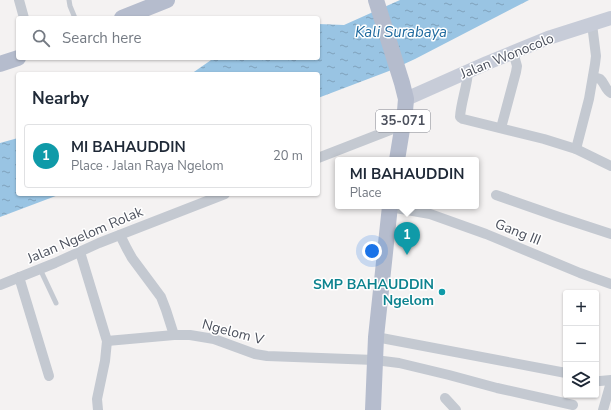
<!DOCTYPE html>
<html lang="en">
<head>
<meta charset="utf-8">
<style>
	body { margin:0; font-family:"Nunito Sans",sans-serif; background:#f2f2f3; color:#1f2937 }
	.controls { position:absolute; right:12px; bottom:12px; display:grid; overflow:hidden; border-radius:4px; box-shadow:0 1px 3px #0004 }
	.controls button { width:36px; height:36px; display:grid; place-items:center; padding:0; border:0; border-bottom:1px solid #e0e1e3; background:#fff; color:#1f2937; font:20px sans-serif }
	.you { position:absolute; left:372px; top:251px; width:14px; height:14px; margin:-10px; border:3px solid #fff; border-radius:50%; background:#1a73e8; box-shadow:0 0 0 6px #1a73e833 }
	.badge { display:grid; place-items:center; width:26px; height:26px; border-radius:50%; background:#2563eb; color:#fff; font-size:13px; font-weight:700 }
	.pin { position:absolute; translate:-50% -33px; filter:drop-shadow(0 1px 2px #0008) }
	.pin::after { content:''; position:absolute; top:21px; width:14px; height:12px; background:inherit; clip-path:polygon(0 0,100% 0,50% 100%) }
	.popup { position:absolute; left:335px; top:157px; width:144px; height:52px; box-sizing:border-box; display:grid; place-content:center; border-radius:4px; background:#fff; filter:drop-shadow(0 1px 3px #0005); font-size:13px; white-space:nowrap; color:#747a83 }
	.popup b { font-size:15px; color:#1f2937 }
	.popup::after { content:''; position:absolute; left:50%; top:100%; margin-left:-8px; border:8px solid transparent; border-top-color:#fff }
	.list { margin:0; padding:0; list-style:none }
	h2 { display:flex; justify-content:space-between; align-items:center; height:52px; margin:0; padding:0 16px; font-size:17px }
	h2 small { font-size:13px; font-weight:400; color:#747a83 }
	.list li { display:grid; grid-template-columns:26px 1fr auto; gap:12px; align-items:center; box-sizing:border-box; height:64px; margin:0 8px 8px; padding:0 8px; border:1px solid #e0e1e3; border-radius:4px }
	.list b { display:block; font-size:15px; white-space:nowrap }
	.list p { margin:0; font-size:13px; white-space:nowrap; color:#747a83 }
	.list em { font-size:13px; font-style:normal; color:#747a83 }
	.icon { flex:none; width:22px; height:22px; fill:none; stroke:currentColor; stroke-width:2; stroke-linecap:round; stroke-linejoin:round }
	.map { position:relative; flex:none; width:611px; height:410px; overflow:hidden }
	.search { position:absolute; background:#fff; box-shadow:0 1px 3px #0004; left:16px; top:16px; width:304px; height:44px; display:flex; align-items:center; gap:10px; box-sizing:border-box; padding:0 14px; border-radius:4px; color:#747a83; font-size:15px }
	.panel { position:absolute; background:#fff; box-shadow:0 1px 3px #0004; left:16px; top:72px; width:304px; height:124px; border-radius:4px }
	.map>svg:first-child { display:block }
	.water { fill:url(#water-ripples) }
	.lines { fill:none; stroke-linecap:round; stroke-linejoin:round }
	.service { stroke:#c4c9d1; stroke-width:5 }
	.minor { stroke:#c4c9d1; stroke-width:10 }
	.secondary { stroke:#c7ccd8; stroke-width:14 }
	.primary { stroke:#b5bccd; stroke-width:16 }
	.culture-dot { fill:#0f9aa8; stroke:#fff; stroke-width:1.5 }
	.labels { text-anchor:middle; dominant-baseline:central; stroke-width:3; stroke-linejoin:round; paint-order:stroke }
	.shield { fill:#fff; stroke:#82858e; stroke-width:1 }
	.shield-label { font-size:13px; font-weight:bold; fill:#4c515d }
	.street-label { font-size:14px; fill:#4c515d; stroke:#fff }
	.culture-label { font-size:14px; font-weight:bold; fill:#0d838f; stroke:#fff; text-anchor:end }
	.water-label { font-size:15px; font-style:italic; fill:#1e699e; stroke:#fff }
</style>
</head>
<body>
<div class="map">
<svg width="611" height="410" viewBox="0 0 611 410">
	<defs>
		<pattern id="water-ripples" width="26" height="14" patternUnits="userSpaceOnUse"><rect width="26" height="14" fill="#99c4e3"/><path d="M2 4q2-2 4 0t4 0M15 11q2-2 4 0t4 0" fill="none" stroke="#7fa2bb"/></pattern>
	</defs>
	<rect width="100%" height="100%" fill="#f4f2f2"/>
	<g class="water">
		<polygon points="400,0 529,0 415,59 389,71 318,98 318,74 191,74 214,58 318,58 318,24 344,25"/>
		<polygon points="18,138 18,194 61,194 0,217 0,143"/>
	</g>
	<g class="lines">
		<g class="service">
			<polyline points="69,0 70,6 75,18"/>
			<polyline points="40,269 56,303"/>
		</g>
		<g class="minor">
			<polyline points="19,0 24,18"/>
			<path d="M468,72c-1,15 -7,30 -8,45l3,2 81,20 32,10 35,17"/>
			<path d="M593,77c2,1 5,1 7,2 5,4 5,11 11,14"/>
			<polyline points="501,128 516,72 517,66 513,52"/>
			<polyline points="576,149 589,99 595,64 596,56 592,24"/>
			<polyline points="318,158 403,125"/>
			<polyline points="496,195 559,217 611,234"/>
			<polyline points="390,207 430,214 486,234 580,273 611,284"/>
			<polyline points="120,235 127,249 132,258 161,297 166,310 174,335"/>
			<polyline points="80,252 107,341 105,361 97,399 98,410"/>
			<polyline points="19,277 49,376"/>
			<polyline points="0,285 55,263 99,243 225,194"/>
			<polyline points="376,337 566,373"/>
			<polyline points="107,341 174,335 190,335 214,339 255,354 267,356 375,360 399,363 449,375 497,388 573,405"/>
			<polyline points="596,381 600,381 611,380"/>
			<polyline points="445,398 456,410"/>
			<polyline points="603,410 611,382"/>
		</g>
		<polyline class="secondary" points="406,99 487,63 548,38 611,18"/>
		<g class="primary">
			<polyline points="376,0 402,83 406,99 405,111 397,160"/>
			<polyline points="122,18 167,0"/>
			<polyline points="0,64 18,58"/>
			<polyline points="373,410 376,337 390,206"/>
		</g>
	</g>
	<circle class="culture-dot" cx="442" cy="292" r="4"/>
	<g class="labels">
		<rect class="shield" x="376" y="110" width="54" height="22" rx="3"/>
		<g class="shield-label">
			<text x="403" y="121">35-071</text>
		</g>
		<g class="street-label">
			<text transform="translate(507 56) rotate(-22)">Jalan Wonocolo</text>
			<text transform="translate(518 232) rotate(22)">Gang III</text>
			<text transform="translate(85 235) rotate(-23)">Jalan Ngelom Rolak</text>
			<text transform="translate(233 332) rotate(15)">Ngelom V</text>
		</g>
		<g class="culture-label">
			<text x="434" y="284">SMP BAHAUDDIN<tspan x="434" dy="16">Ngelom</tspan></text>
		</g>
		<g class="water-label">
			<text x="401" y="32">Kali Surabaya</text>
		</g>
	</g>
</svg>
<div class="controls">
<button>+</button>
<button>−</button>
<button><svg class="icon" aria-label="layers" viewBox="0 0 24 24"><path d="M12 4l9 5-9 5-9-5zM3 14l9 5 9-5"/></svg></button>
</div>
<div class="you"></div>
<div class="pin badge" style="left:407px;top:255px;background:#0f9aa8">1</div>
<div class="popup"><b>MI BAHAUDDIN</b>Place</div>
<div class="search"><svg class="icon" aria-label="search" viewBox="0 0 24 24"><circle cx="10" cy="10" r="6"/><path d="M15 15l6 6"/></svg>Search here</div>
<section class="panel">
<h2>Nearby<small></small></h2>
<ul class="list">
<li><span class="badge" style="background:#0f9aa8">1</span><div><b>MI BAHAUDDIN</b><p>Place · Jalan Raya Ngelom</p></div><em>20 m</em></li>
</ul>
</section>
</div>
</body>
</html>
